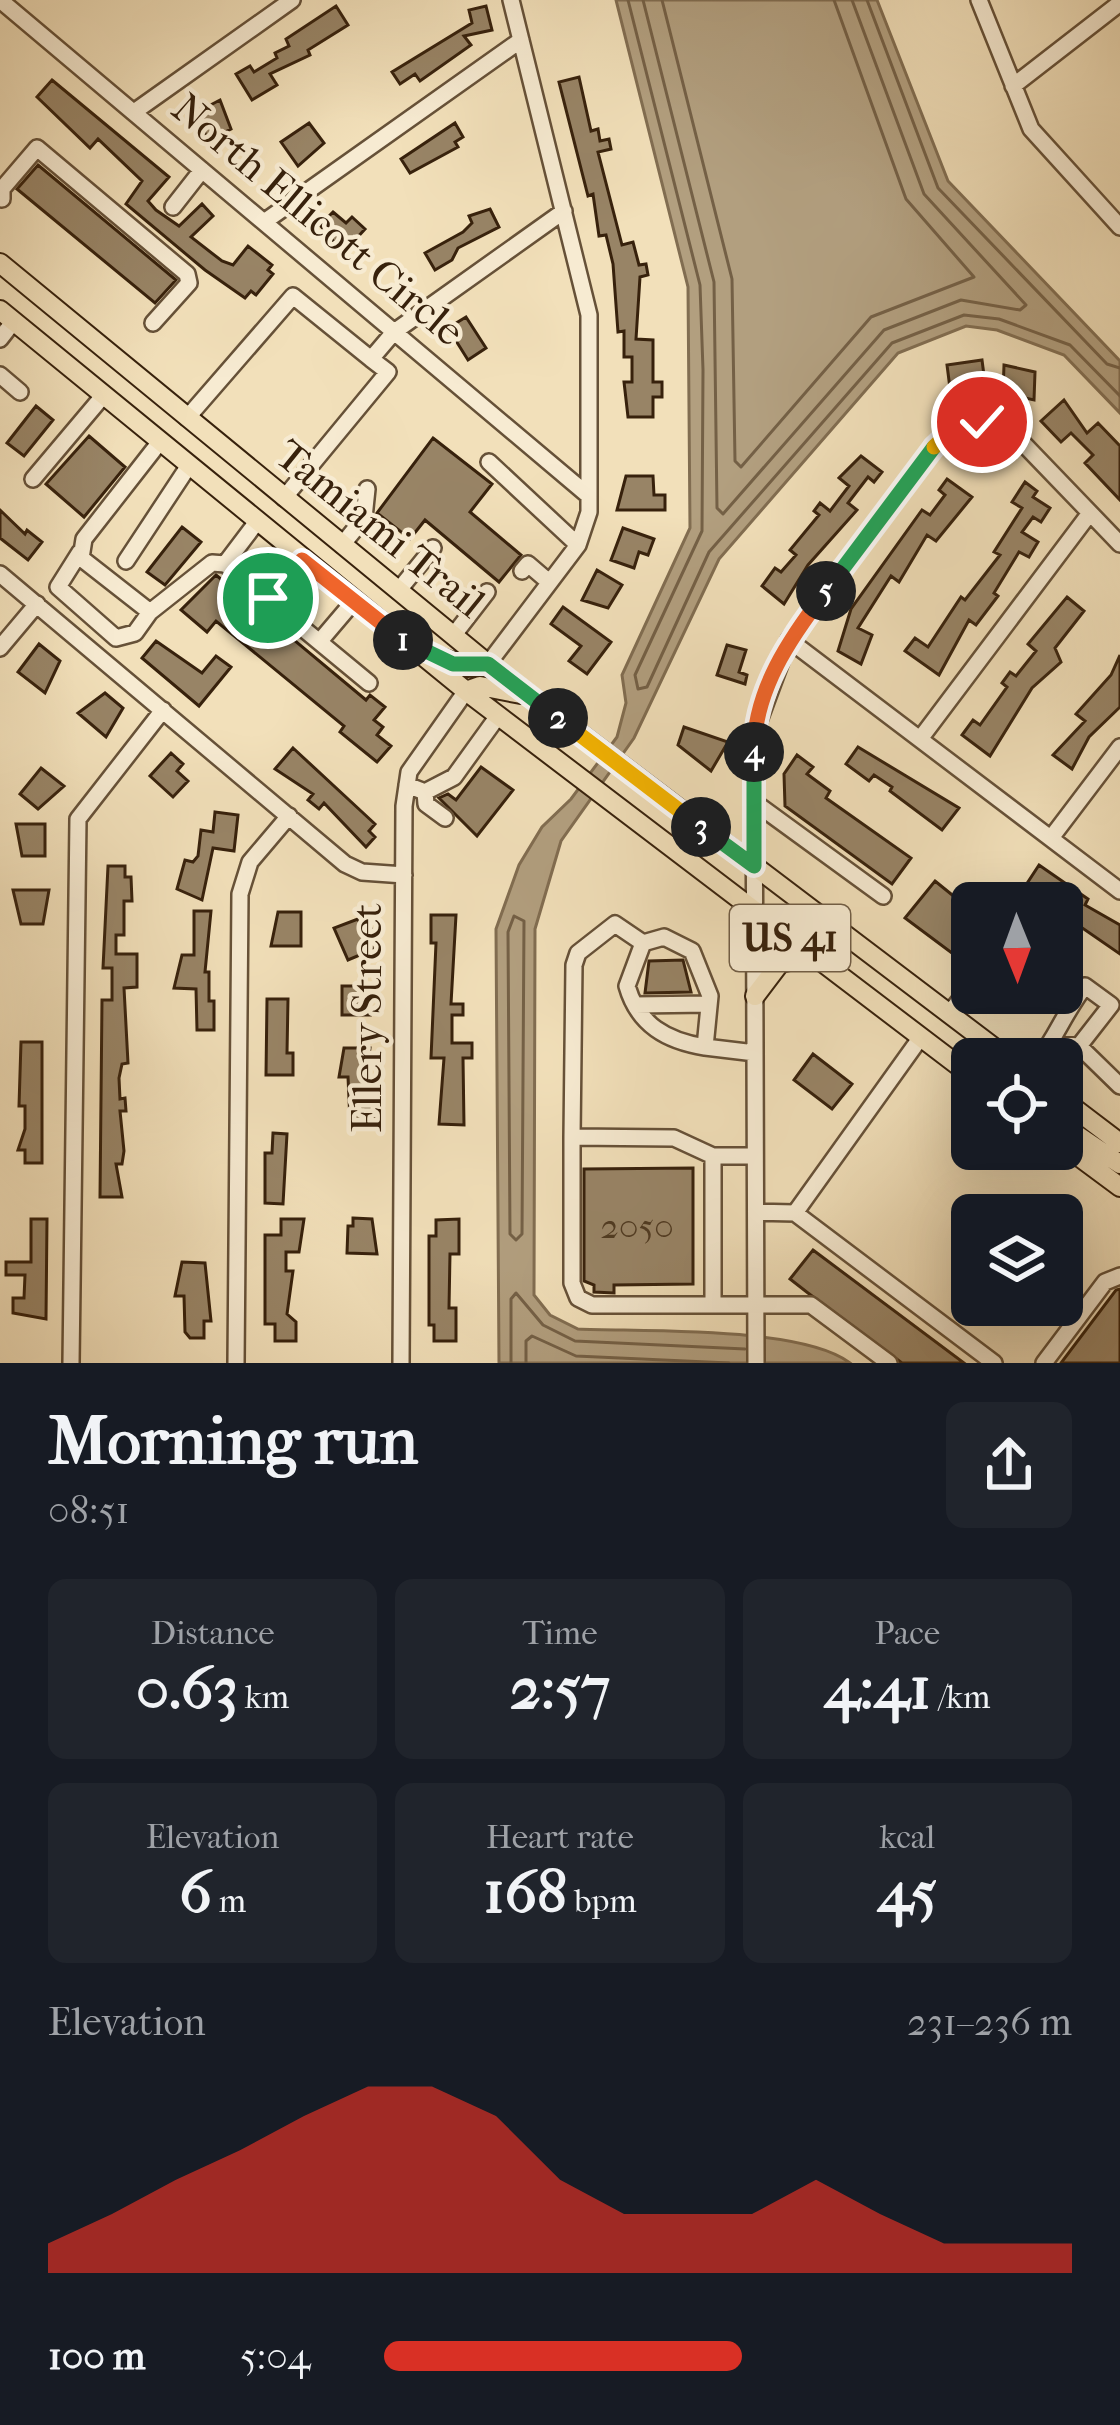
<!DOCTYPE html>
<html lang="en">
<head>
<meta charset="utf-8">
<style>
	:root { --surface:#171b24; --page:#20242c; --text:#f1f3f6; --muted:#9ea1a6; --accent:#d93025 }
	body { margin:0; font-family:"IM FELL French Canon",serif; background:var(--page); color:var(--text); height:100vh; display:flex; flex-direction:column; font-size:45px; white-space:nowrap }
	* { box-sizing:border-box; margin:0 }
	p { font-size:39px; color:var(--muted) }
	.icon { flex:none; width:66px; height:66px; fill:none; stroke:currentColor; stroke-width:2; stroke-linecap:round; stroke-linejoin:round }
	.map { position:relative; height:1363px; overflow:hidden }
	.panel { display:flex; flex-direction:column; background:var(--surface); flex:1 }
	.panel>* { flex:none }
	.needle { width:78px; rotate:179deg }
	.fabs { position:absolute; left:951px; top:882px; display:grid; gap:24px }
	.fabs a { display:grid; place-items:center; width:132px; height:132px; border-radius:18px; background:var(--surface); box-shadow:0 12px 48px #0002; font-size:60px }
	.pin { position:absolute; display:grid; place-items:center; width:102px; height:102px; color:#fff; margin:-51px; border:6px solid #fff; border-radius:50%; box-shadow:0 3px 12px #0007 }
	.km { position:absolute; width:60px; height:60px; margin:-30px; border-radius:50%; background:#222; color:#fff; font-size:33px; line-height:60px; text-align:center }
	.round { display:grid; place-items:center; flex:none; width:126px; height:126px; border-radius:18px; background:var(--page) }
	.head { display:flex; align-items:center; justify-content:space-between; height:204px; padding:0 48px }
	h1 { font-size:66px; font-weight:700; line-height:90px }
	.figures { display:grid; grid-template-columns:repeat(3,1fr); gap:18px; height:204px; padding:12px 48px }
	.figures div { display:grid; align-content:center; border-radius:18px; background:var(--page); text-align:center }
	.figures b { font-size:60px; font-weight:700 }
	.figures small { font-size:33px; font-weight:400 }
	.figures p { font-size:33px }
	.chart { height:336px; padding:24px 48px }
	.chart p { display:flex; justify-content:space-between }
	.chart svg { width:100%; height:216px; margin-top:12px; fill:var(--accent); opacity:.7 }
	ul { padding:0 48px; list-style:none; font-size:39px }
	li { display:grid; grid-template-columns:192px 144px 1fr; align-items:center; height:90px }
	li i { height:30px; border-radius:15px; background:var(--accent) }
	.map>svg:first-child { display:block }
	.water { fill:#b29f7f; stroke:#816d51; stroke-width:3 }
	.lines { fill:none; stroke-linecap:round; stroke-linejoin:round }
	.shore { stroke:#746046; stroke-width:3 }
	.building { fill:#988466; stroke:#37210c; stroke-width:3 }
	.minor-casing { stroke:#665138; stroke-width:20 }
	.major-casing { stroke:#37210c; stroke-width:22 }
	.minor { stroke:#f7ebd2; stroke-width:15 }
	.major { stroke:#f2e0ba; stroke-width:18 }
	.split-1-casing { stroke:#fff; stroke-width:24 }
	.split-2-casing { stroke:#fff; stroke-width:24 }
	.split-3-casing { stroke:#fff; stroke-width:24 }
	.split-4-casing { stroke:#fff; stroke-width:24 }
	.split-5-casing { stroke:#fff; stroke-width:24 }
	.split-6-casing { stroke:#fff; stroke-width:24 }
	.split-7-casing { stroke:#fff; stroke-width:24 }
	.split-1 { stroke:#f0652b; stroke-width:15 }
	.split-2 { stroke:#22a559; stroke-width:15 }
	.split-3 { stroke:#f5b400; stroke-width:15 }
	.split-4 { stroke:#22a559; stroke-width:15 }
	.split-5 { stroke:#f0652b; stroke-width:15 }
	.split-6 { stroke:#22a559; stroke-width:15 }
	.split-7 { stroke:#f5b400; stroke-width:15 }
	.labels { text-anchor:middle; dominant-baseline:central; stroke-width:9; stroke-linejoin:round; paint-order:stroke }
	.number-label { font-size:36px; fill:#4f3a22 }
	.shield { fill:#f7ebd2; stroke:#715e47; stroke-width:3 }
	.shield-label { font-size:39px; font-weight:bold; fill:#37210c }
	.street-label { font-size:42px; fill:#37210c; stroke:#f7ebd2 }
</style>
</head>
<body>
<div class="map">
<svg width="1120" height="1363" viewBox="0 0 1120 1363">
	<rect width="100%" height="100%" fill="#f2e0ba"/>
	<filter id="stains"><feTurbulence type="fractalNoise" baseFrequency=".00167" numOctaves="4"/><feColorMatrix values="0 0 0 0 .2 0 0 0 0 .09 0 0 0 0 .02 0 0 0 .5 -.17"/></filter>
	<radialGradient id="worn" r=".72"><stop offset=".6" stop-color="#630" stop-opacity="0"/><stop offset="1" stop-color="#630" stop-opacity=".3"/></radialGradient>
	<path class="water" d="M616,0H877L948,181L1120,361V413L1064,355L997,330L966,326L898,353L719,559L634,738L561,841L535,929L534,1295L550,1315L578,1329C643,1332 802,1326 850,1363H499L496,929L519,865L542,827L571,799L617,737L626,703L622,675L690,528L688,287Z"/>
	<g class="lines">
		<path class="shore" d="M628,0L700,285L703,370L702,531L635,675L638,689L647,687L709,552L892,343L964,315L999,319L1070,345L1120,396
			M643,0L714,282L717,508L723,514L884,330L961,300L1020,310L1026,305L924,194L852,0
			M662,0L732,279L735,461L741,467L871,317L974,277L906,199L834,0
			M867,0L938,188L1107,364L1120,368
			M514,916L524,921L522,1234L516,1240L510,1234L508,932Z
			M511,1363V1299L516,1293L543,1325L575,1341L745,1349
			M526,1363V1341L532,1336L576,1356L729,1363"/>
	</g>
	<path class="building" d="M336,6L348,25L308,50L310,55L270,74L277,85L252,100L236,74L250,66L254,72L277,58L275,53L289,46L286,39Z
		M486,6L492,30L464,36L471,45L420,81L415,74L400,84L392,72L472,23L469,10Z
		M579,77L591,131L598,129L600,141L609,139L611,149L598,152L622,245L633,242L639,265L646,264L648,275L640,277L636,339L653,340V382H662V397H653V417H628L624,382H632V357H624V331L618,332L613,264L606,235L599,236L593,194L588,196L559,82Z
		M52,80L169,177L148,201L156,210L179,226L202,204L213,216L191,237L222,261L233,265L248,246L272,265L268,270L273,274L256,295L251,291L245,298L205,270L126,204L142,181L98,139L90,148L37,97Z
		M220,100L231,129L207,141L199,111Z
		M309,123L324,143L298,166L281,142Z
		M455,123L463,137L455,142L458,147L410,173L401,159Z
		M38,165L176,280L155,303L17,189Z
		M490,209L499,227L458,248L452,260L435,270L425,253L463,232L472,223L469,216Z
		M333,212L346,223L352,217L365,229L343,253L320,225Z
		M466,317L486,348L468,360L448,328Z
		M982,360L986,391L951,396L947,365Z
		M1004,365L1035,372L1034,400L1003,393Z
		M1064,400L1087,433L1098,423L1120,446V500L1085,463L1093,455L1071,433L1061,442L1041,421Z
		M36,406L53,420L24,456L7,443Z
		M89,436L125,467L84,517L46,484Z
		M433,438L492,484L470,512L521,555L499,582L425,520L410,539L377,513Z
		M861,456L882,472L874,482L868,477L848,503L857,510L808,565L784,604L762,586L775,568L781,572L796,555L790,550L819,515L814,511L820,503L830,511L849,486L839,478Z
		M626,476H653L654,495H665V510H617Z
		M947,479L972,497L936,541L927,535L899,582L891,576L858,628L872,635L861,664L838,651L851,609L922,510L930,515L945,495L939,490Z
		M1025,482L1037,491L1033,497L1050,508L1041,522L1033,517L1022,532L1038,542L1029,557L1019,552L994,593L998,596L976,625L969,620L939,675L905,651L915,638L928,647L961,597L965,600L1000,555L994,552L1022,508L1012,502Z
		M0,510L25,534L27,530L42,542L28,560L0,538Z
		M182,527L201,542L165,585L147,572Z
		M623,528L654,539L648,555L639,552L634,568L611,560Z
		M597,570L622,585L608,608L582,600Z
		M216,575L366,700L370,695L385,707L374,720L383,727L377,735L391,746L377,762L340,732L344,726L216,621L207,632L181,610Z
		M1067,597L1084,611L1055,648L1061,662L1032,688L990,756L962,735L973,720L980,725L1007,687L1002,683L1010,672L1016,676L1036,651L1028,644Z
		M563,607L611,642L587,674L569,661L581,646L551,624Z
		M156,641L202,673L216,656L231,667L199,706L142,658Z
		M39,644L60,661L45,693L18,672Z
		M727,645L746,650L739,672L747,675L745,684L717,675Z
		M1120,655V707L1089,737L1072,769L1053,755L1085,721L1076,714L1111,675Z
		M105,693L123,708L106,737L78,713Z
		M684,727L728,742L711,771L678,745Z
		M858,747L959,808L942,830L890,791L892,787L874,775L869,781L846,764Z
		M293,748L375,824L369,831L375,837L366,847L324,803L319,809L308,800L313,794L275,769Z
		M171,753L183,764L177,771L188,781L173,797L150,776Z
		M797,755L813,767L807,774L830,791L826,798L911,858L892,884L785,806L784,774Z
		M481,767L513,790L477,836L439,798L448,794L456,800Z
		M41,768L64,786L38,809L20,794Z
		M215,812L238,815L234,851L213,848L202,900L177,889L185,860L193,862L198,856L201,830L213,832Z
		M16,824H45V856H22Z
		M1039,865L1088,899L1085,905L1120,925V954L1062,914V903L1026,885Z
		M108,866H125V877H131L132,901H124V935H116V954H137V987L124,988L128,1063L122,1064L119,1078L120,1099L125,1098L126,1111H120L124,1151L122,1164H116L122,1197H100L102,1000H112V968H103Z
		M935,881L972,911V968L905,918Z
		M13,890H49L43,924H21Z
		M194,911H211L205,972H209V1001H214V1030H197L196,989L174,988L182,955H194Z
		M278,912H301V946H271Z
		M431,915H456L451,1004H463V1015H452V1043H472V1058H463L464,1125L439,1124L444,1058H431L436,943H431Z
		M358,919L363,931L371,928L379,947L348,960L334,928Z
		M683,960L691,992L645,993L649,961Z
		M342,986H364L370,1015H342Z
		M267,999H288L287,1053H293V1075H266Z
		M21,1042H42V1163H25V1150H18L25,1129V1106H19Z
		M344,1048H370L365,1092H373L374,1120L350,1121L348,1077H339Z
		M813,1054L852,1084L832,1109L794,1080Z
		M273,1133L287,1134L283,1204L265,1203V1153H272Z
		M693,1168V1284L614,1285V1293L594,1292V1285L584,1281V1169Z
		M353,1218L372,1219L377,1254L347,1253L348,1226H353Z
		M31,1219H47L46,1319L13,1313V1298H24L25,1275H6V1262H31Z
		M281,1219H304L299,1252H286V1271H293L287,1314L296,1322V1341H275V1324H265V1235H281Z
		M459,1219V1254H450L449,1308H456V1341H434V1325H429V1236H436V1220Z
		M813,1250L964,1363H902L808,1293L790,1279Z
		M182,1262L205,1263L211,1321H204V1338H190L185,1332L184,1296H175Z
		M1120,1289V1363H1061L1116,1290Z"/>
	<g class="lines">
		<g class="minor-casing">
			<path id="minor" d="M0,0L589,496
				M979,0L1031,129L1120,227
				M1013,86L1120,3
				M134,112L292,0
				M2,199V189L37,148L187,274L189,283L153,323
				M173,207L202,170
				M264,222L521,40
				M0,339L14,321
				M0,375L20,392
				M187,418L293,296L371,359
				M159,443L84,539L81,558L150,612L212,563L225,564
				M489,462L578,545
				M33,479L103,396
				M284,498L388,372L371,359L394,332L564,211
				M256,523L225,564L369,683
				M342,545L364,518L367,489
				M80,552L58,587L116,638L135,633L150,612
				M126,561L188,467
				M522,571L528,564L549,582
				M0,574L345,864L362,872L404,875
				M398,591L433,548
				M268,598L302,560
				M453,636L487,592
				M789,640L1120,891
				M320,641L354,601
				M0,648L37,604
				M488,664L578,545L589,512V315L511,0
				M920,739L1090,513
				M407,785L425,792L454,777L498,716
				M425,792L426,804L445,818
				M754,802L883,896
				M1051,838L1120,747
				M643,943L627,986C638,1025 667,1041 705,1047
				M635,1005L709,1004
				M949,1014L972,984
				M1079,1046L1120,1086
				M1039,1059C1056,1037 1066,1010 1085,986L1111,1005L1079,1046L1051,1044
				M572,1137L574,965L578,953L615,924L643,943L664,937L692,951L710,996L705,1047L755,1053
				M755,1156H713L674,1138L572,1137V1283L578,1298L592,1305H811L889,1363
				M756,1212L795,1213L921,1037
				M795,1213L994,1363
				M713,1305V1156
				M71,1363L78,819L163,710
				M236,1363L240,894L250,862L289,816
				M401,1363L404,806L409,772L466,691
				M756,1363L754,734L789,640L936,444C961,419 988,418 1017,437L1120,544
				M1044,1363L1105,1282L1120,1276"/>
		</g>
		<g class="major-casing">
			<path id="major" d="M0,263L488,664L1009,1059
				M0,310L466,691L972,1076
				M430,654L467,667L488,664
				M466,691L480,686L521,694
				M755,996L780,963L814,956
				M1062,1099L1120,1143
				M1062,1125L1120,1164
				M1062,1144L1120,1187"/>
		</g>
		<use href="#minor" class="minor"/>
		<use href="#major" class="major"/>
	</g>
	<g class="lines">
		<g class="split-1-casing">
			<path id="split-1" d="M268,598L302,560L403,640"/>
		</g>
		<g class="split-2-casing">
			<path id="split-2" d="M403,640L453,664H488L558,718"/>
		</g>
		<g class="split-3-casing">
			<path id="split-3" d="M558,718L701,827"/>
		</g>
		<g class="split-4-casing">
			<path id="split-4" d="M701,827L754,866V752"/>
		</g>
		<g class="split-5-casing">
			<path id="split-5" d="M754,752C754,690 790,638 826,591"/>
		</g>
		<g class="split-6-casing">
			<path id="split-6" d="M826,591L934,447"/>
		</g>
		<g class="split-7-casing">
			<path id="split-7" d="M934,447L947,434L982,422"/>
		</g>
		<use href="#split-1" class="split-1"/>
		<use href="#split-2" class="split-2"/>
		<use href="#split-3" class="split-3"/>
		<use href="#split-4" class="split-4"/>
		<use href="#split-5" class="split-5"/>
		<use href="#split-6" class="split-6"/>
		<use href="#split-7" class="split-7"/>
	</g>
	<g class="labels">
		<g class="number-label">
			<text x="637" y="1226">2050</text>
		</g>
		<rect class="shield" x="730" y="905" width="120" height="66" rx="9"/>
		<g class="shield-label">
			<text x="790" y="938">US 41</text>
		</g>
		<g class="street-label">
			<text transform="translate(318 220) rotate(40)">North Ellicott Circle</text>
			<text transform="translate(380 529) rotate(39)">Tamiami Trail</text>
			<text transform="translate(367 1018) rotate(-90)">Ellery Street</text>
		</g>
	</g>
	<rect width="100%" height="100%" filter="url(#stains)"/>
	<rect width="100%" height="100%" fill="url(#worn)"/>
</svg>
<div class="fabs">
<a><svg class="needle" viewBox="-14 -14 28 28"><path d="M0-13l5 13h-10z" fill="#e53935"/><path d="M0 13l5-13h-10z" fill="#9ea1a6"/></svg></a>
<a><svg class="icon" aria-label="locate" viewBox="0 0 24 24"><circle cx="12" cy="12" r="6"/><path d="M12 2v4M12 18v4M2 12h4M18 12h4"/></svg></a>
<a><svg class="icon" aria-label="layers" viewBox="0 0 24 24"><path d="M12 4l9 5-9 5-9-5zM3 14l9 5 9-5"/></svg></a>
</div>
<div class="pin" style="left:268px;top:598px;background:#1e9e55"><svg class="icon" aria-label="arrive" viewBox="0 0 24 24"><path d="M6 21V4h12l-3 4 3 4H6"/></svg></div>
<div class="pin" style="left:982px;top:422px;background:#d93025"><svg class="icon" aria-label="check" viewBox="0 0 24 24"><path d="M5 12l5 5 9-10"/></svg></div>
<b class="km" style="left:403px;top:640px">1</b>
<b class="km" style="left:558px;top:718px">2</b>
<b class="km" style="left:701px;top:827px">3</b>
<b class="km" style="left:754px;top:752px">4</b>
<b class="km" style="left:826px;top:591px">5</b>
</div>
<section class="panel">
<div class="head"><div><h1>Morning run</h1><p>08:51</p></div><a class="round"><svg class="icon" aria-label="share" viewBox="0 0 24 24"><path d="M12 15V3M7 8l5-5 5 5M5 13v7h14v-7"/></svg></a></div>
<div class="figures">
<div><p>Distance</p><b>0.63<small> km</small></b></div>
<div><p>Time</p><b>2:57</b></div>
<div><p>Pace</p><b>4:41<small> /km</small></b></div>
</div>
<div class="figures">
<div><p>Elevation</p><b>6<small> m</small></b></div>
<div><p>Heart rate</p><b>168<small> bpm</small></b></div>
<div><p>kcal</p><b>45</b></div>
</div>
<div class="chart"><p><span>Elevation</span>231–236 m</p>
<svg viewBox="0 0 160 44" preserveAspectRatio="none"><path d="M0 44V38L10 32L20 25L30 19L40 12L50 6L60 6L70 12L80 25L90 32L100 32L110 32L120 25L130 32L140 38L150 38L160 38V44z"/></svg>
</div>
<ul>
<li><b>100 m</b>5:04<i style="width:52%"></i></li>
</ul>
</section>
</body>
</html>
